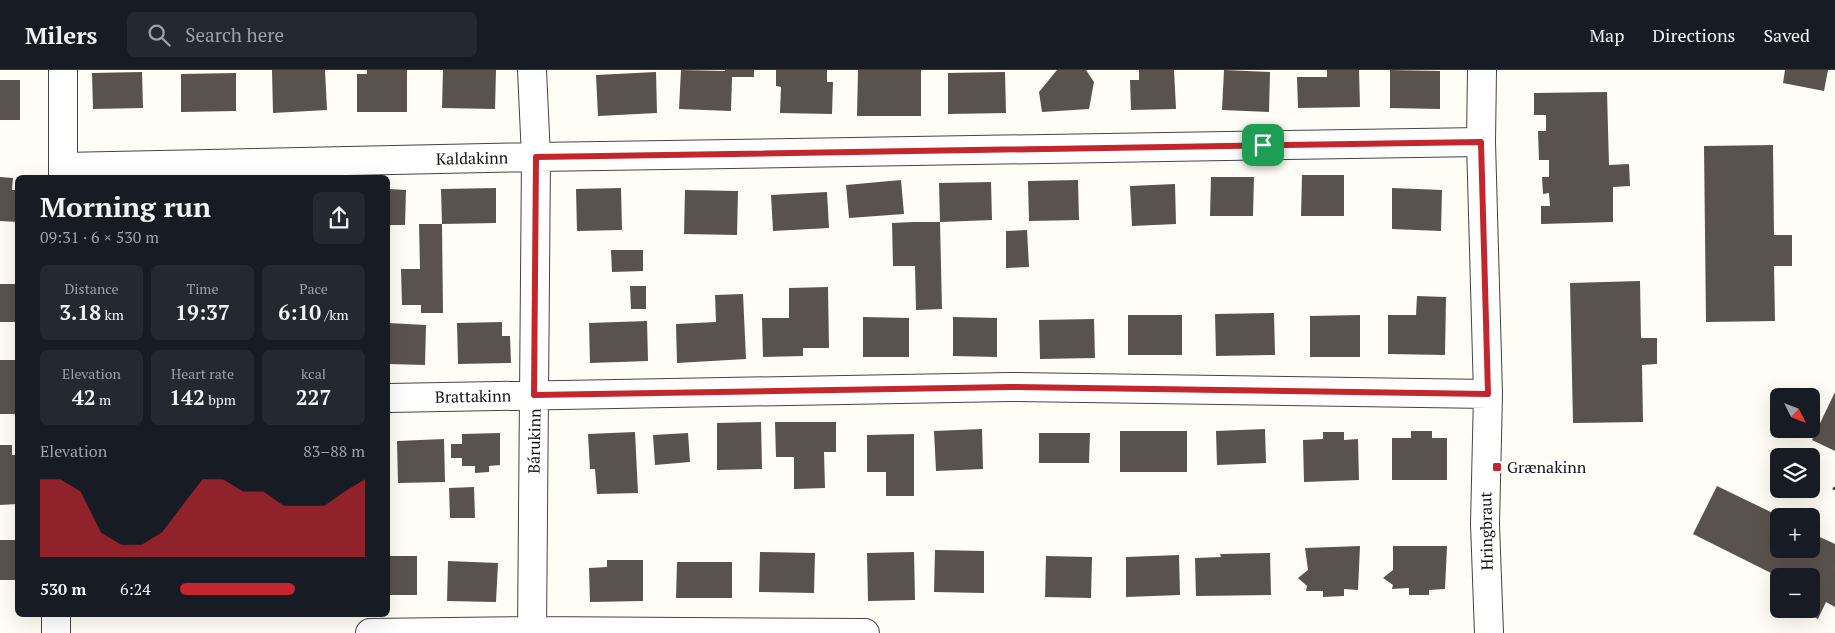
<!DOCTYPE html>
<html lang="en">
<head>
<meta charset="utf-8">
<style>
	:root { --surface:#171b24; --page:#242831; --text:#f1f3f6; --muted:#9ea1a6; --line:#363941; --accent:#c4262e }
	body { margin:0; font-family:"PT Serif",serif; background:var(--page); color:var(--text); height:100vh; display:flex; flex-direction:column; font-size:19px; white-space:nowrap }
	* { box-sizing:border-box; margin:0 }
	p { font-size:16px; color:var(--muted) }
	.icon { flex:none; width:28px; height:28px; fill:none; stroke:currentColor; stroke-width:2; stroke-linecap:round; stroke-linejoin:round }
	.map { position:relative; flex:1; overflow:hidden }
	.side { position:absolute; left:15px; top:105px; width:375px; height:442px; display:flex; flex-direction:column; background:var(--surface); border-radius:8px; box-shadow:0 5px 20px #0002 }
	.side>* { flex:none }
	.needle { width:32px; rotate:132deg }
	.buttons { position:absolute; left:1770px; top:318px; display:grid; gap:10px }
	.buttons a { display:grid; place-items:center; width:50px; height:50px; border-radius:8px; background:var(--surface); box-shadow:0 5px 20px #0002; font-size:25px }
	.pin { position:absolute; display:grid; place-items:center; width:42px; height:42px; color:#fff; margin:-21px; border-radius:10px; box-shadow:0 2px 8px #0006 }
	.round { display:grid; place-items:center; flex:none; width:52px; height:52px; border-radius:8px; background:var(--page) }
	.head { display:flex; align-items:center; justify-content:space-between; height:85px; padding:0 25px }
	h1 { font-size:28px; font-weight:600; line-height:38px }
	.figures { display:grid; grid-template-columns:repeat(3,1fr); gap:8px; height:85px; padding:5px 25px }
	.figures div { display:grid; align-content:center; border-radius:8px; background:var(--page); text-align:center }
	.figures b { font-size:21px; font-weight:600 }
	.figures small { font-size:14px; font-weight:400 }
	.figures p { font-size:14px }
	.chart { height:140px; padding:10px 25px }
	.chart p { display:flex; justify-content:space-between }
	.chart svg { width:100%; height:90px; margin-top:5px; fill:var(--accent); opacity:.7 }
	ul { padding:0 25px; list-style:none; font-size:16px }
	li { display:grid; grid-template-columns:80px 60px 1fr; align-items:center; height:38px }
	li i { height:12px; border-radius:6px; background:var(--accent) }
	header { display:flex; align-items:center; gap:30px; box-sizing:border-box; height:70px; padding:0 25px; background:var(--surface); border-bottom:1px solid var(--line) }
	header strong { font-size:24px }
	nav { display:flex; gap:28px; margin-inline-start:auto; font-size:18px }
	.search { width:350px; height:45px; background:var(--page); display:flex; align-items:center; gap:12px; box-sizing:border-box; padding:0 18px; border-radius:8px; color:var(--muted); font-size:19px }
	.map>svg:first-child { display:block }
	.building { fill:#5a524d }
	.lines { fill:none; stroke-linecap:round; stroke-linejoin:round }
	.minor-casing { stroke:#444; stroke-width:30 }
	.path { stroke:#333; stroke-width:3; stroke-dasharray:5 2.5; stroke-linecap:butt }
	.minor { stroke:#fff; stroke-width:28 }
	.route-casing { stroke:#fff; stroke-width:10 }
	.route { stroke:#c4262e; stroke-width:6 }
	.poi-dot { fill:#c4262e; stroke:#fff; stroke-width:2 }
	.labels { text-anchor:middle; dominant-baseline:central; stroke-width:5; stroke-linejoin:round; paint-order:stroke }
	.street-label { font-size:16px; fill:#111; stroke:#fff }
	.poi-label { font-size:16px; fill:#111; stroke:#fff; text-anchor:start }
</style>
</head>
<body>
<header>
<strong>Milers</strong>
<div class="search"><svg class="icon" aria-label="search" viewBox="0 0 24 24"><circle cx="10" cy="10" r="6"/><path d="M15 15l6 6"/></svg>Search here</div>
<nav><a>Map</a><a>Directions</a><a>Saved</a></nav>
</header>
<div class="map">
<svg width="1835" height="563" viewBox="0 0 1835 563">
	<rect width="100%" height="100%" fill="#fffdf5"/>
	<path class="building" d="M272,0H325L327,40L273,43Z
		M367,0H407V42H357V4H367Z
		M443,0H496L495,39L442,38Z
		M681,0L725,1V0H754V7H732L731,41L679,39Z
		M776,0H827V12H833L832,44L780,43L781,17L776,16Z
		M858,0H921V46H857Z
		M1057,0H1086L1094,12L1089,39L1042,42L1039,22Z
		M1139,0H1174L1176,39L1131,40L1130,10H1139Z
		M1224,0L1270,2L1269,42L1222,40Z
		M1327,0H1359L1360,37L1298,38L1297,7H1327Z
		M1390,0L1440,1V39L1390,38Z
		M1785,0H1828L1824,21L1783,13Z
		M142,2L143,38L93,39L92,3Z
		M656,2L657,43L598,46L596,5Z
		M1005,2L1006,43L948,44V3Z
		M236,3V41L181,42V4Z
		M0,10H20V50H0Z
		M1607,22L1609,95L1629,94L1630,116L1613,117V152L1541,154V136H1550L1549,123L1543,124L1542,107H1549V90H1539L1538,61H1546V45H1534V23Z
		M1773,75L1774,165H1792V196H1774L1775,251L1706,252L1704,76Z
		M1302,105H1344V146H1301Z
		M0,107L13,108L12,120H18V152L0,151Z
		M1211,107H1254L1253,146H1210Z
		M901,110L904,144L849,148L846,115Z
		M1078,110L1079,150L1029,151L1028,111Z
		M991,112L992,150L940,152L939,113Z
		M1175,114L1176,154L1132,156L1130,116Z
		M496,118V153L442,154L441,119Z
		M621,118L622,160L577,161L576,119Z
		M1392,118L1442,120L1441,161L1392,159Z
		M388,119L406,120L405,155H388Z
		M685,120L738,121L737,165L684,164Z
		M827,122L829,158L773,161L771,125Z
		M914,152H940L942,239L916,240L915,196H893L892,153Z
		M419,154H442L443,243H421V235H402L401,199H420Z
		M1027,160L1029,197L1006,198V161Z
		M611,180H643V201L612,202Z
		M1640,211L1641,268H1657V294L1642,295L1643,352L1573,353L1570,213Z
		M0,214H18V252H0Z
		M630,216H646V239H631Z
		M828,217L829,278H803V286L763,287L762,248H789V218Z
		M743,224L746,289L677,293L676,254L716,252L715,225Z
		M1417,226L1446,227L1445,285L1388,284V245H1416Z
		M1274,243L1275,285L1216,286L1215,244Z
		M1128,245H1182V285H1128Z
		M1360,245V287H1310V246Z
		M863,247L909,248V287H863Z
		M953,247L997,248V287L953,286Z
		M1094,249L1095,288L1040,289L1039,250Z
		M647,251L648,291L590,293L589,253Z
		M502,252V266H510L511,293L458,294L457,253Z
		M388,253L426,255L425,295L388,294Z
		M0,290H18V344H0Z
		M1835,322V381L1812,370Z
		M761,352L762,399L717,400V353Z
		M775,352H836V382H824L825,418L794,419V387H776Z
		M982,359L983,399L936,401L934,361Z
		M1265,359L1266,393L1217,395L1216,361Z
		M1120,361H1187V402H1120Z
		M1411,361H1432V368H1447V410H1392V368H1411Z
		M635,362L638,423L597,424L595,399H590L588,364Z
		M1323,362H1344V370L1358,369L1359,410L1304,412L1303,370L1323,369Z
		M500,363V395L489,396V402L475,403V396H462V388H451V374H462V364Z
		M688,363L690,392L655,395L653,365Z
		M1039,363H1090L1089,393H1039Z
		M914,364V426H886V402H867V365Z
		M444,369L445,412L398,413L397,371Z
		M0,375H12V385H18V434L0,435Z
		M1717,416L1779,446V479H1811V463L1835,474V537L1826,532L1818,549L1798,539H1811V506L1779,507L1693,464Z
		M474,417L475,448H450L449,418Z
		M0,470H16V510H0Z
		M1360,476L1358,520L1344,519V526L1323,527V521H1306L1307,516L1298,508L1308,500L1305,478Z
		M1393,476H1447L1445,519L1429,520V525H1409V518L1392,519L1393,515L1383,508L1393,500Z
		M935,480L984,481V523L934,522Z
		M760,482L815,483L814,523L759,522Z
		M914,482L915,530L868,531L867,483Z
		M1270,483L1271,525L1196,526L1195,488L1221,487L1220,484Z
		M1179,485L1180,525L1126,527V487Z
		M388,486H417V525H388Z
		M1046,486L1092,487L1091,528L1045,527Z
		M607,490H643V531L590,532L589,498L607,497Z
		M448,491L498,493L496,532L447,531Z
		M677,492H732V528H676Z"/>
	<g class="lines">
		<g class="minor-casing">
			<path id="minor" d="M63,0V108
				M1482,0L1481,72L1488,324L1485,454L1489,563
				M63,97L536,87L1481,72
				M388,328L1010,317L1488,324
				M56,545V563
				M370,563L532,561L865,563
				M532,563L536,87L532,0"/>
		</g>
		<path class="path" d="M1833,418L1835,419"/>
		<use href="#minor" class="minor"/>
	</g>
	<g class="lines">
		<g class="route-casing">
			<path id="route" d="M1481,72L1488,324L1010,317L534,325L536,87Z"/>
		</g>
		<use href="#route" class="route"/>
	</g>
	<rect class="poi-dot" x="1492" y="392" width="10" height="10" rx="2.5"/>
	<g class="labels">
		<g class="street-label">
			<text transform="translate(472 88) rotate(-1)">Kaldakinn</text>
			<text transform="translate(473 326) rotate(-1)">Brattakinn</text>
			<text transform="translate(534 371) rotate(-89)">Bárukinn</text>
			<text transform="translate(1486 461) rotate(-91)">Hringbraut</text>
		</g>
		<g class="poi-label">
			<text x="1507" y="397">Grænakinn</text>
		</g>
	</g>
</svg>
<div class="buttons">
<a><svg class="needle" viewBox="-14 -14 28 28"><path d="M0-13l5 13h-10z" fill="#e53935"/><path d="M0 13l5-13h-10z" fill="#9ea1a6"/></svg></a>
<a><svg class="icon" aria-label="layers" viewBox="0 0 24 24"><path d="M12 4l9 5-9 5-9-5zM3 14l9 5 9-5"/></svg></a>
<a>+</a>
<a>−</a>
</div>
<div class="pin" style="left:1263px;top:75px;background:#1e9e55"><svg class="icon" aria-label="arrive" viewBox="0 0 24 24"><path d="M6 21V4h12l-3 4 3 4H6"/></svg></div>
<section class="side">
<div class="head"><div><h1>Morning run</h1><p>09:31 · 6 × 530 m</p></div><a class="round"><svg class="icon" aria-label="share" viewBox="0 0 24 24"><path d="M12 15V3M7 8l5-5 5 5M5 13v7h14v-7"/></svg></a></div>
<div class="figures">
<div><p>Distance</p><b>3.18<small> km</small></b></div>
<div><p>Time</p><b>19:37</b></div>
<div><p>Pace</p><b>6:10<small> /km</small></b></div>
</div>
<div class="figures">
<div><p>Elevation</p><b>42<small> m</small></b></div>
<div><p>Heart rate</p><b>142<small> bpm</small></b></div>
<div><p>kcal</p><b>227</b></div>
</div>
<div class="chart"><p><span>Elevation</span>83–88 m</p>
<svg viewBox="0 0 160 44" preserveAspectRatio="none"><path d="M0 44V6L10 6L20 12L30 32L40 38L50 38L60 32L70 19L80 6L90 6L100 12L110 12L120 19L130 19L140 19L150 12L160 6V44z"/></svg>
</div>
<ul>
<li><b>530 m</b>6:24<i style="width:62%"></i></li>
</ul>
</section>
</div>
</body>
</html>
